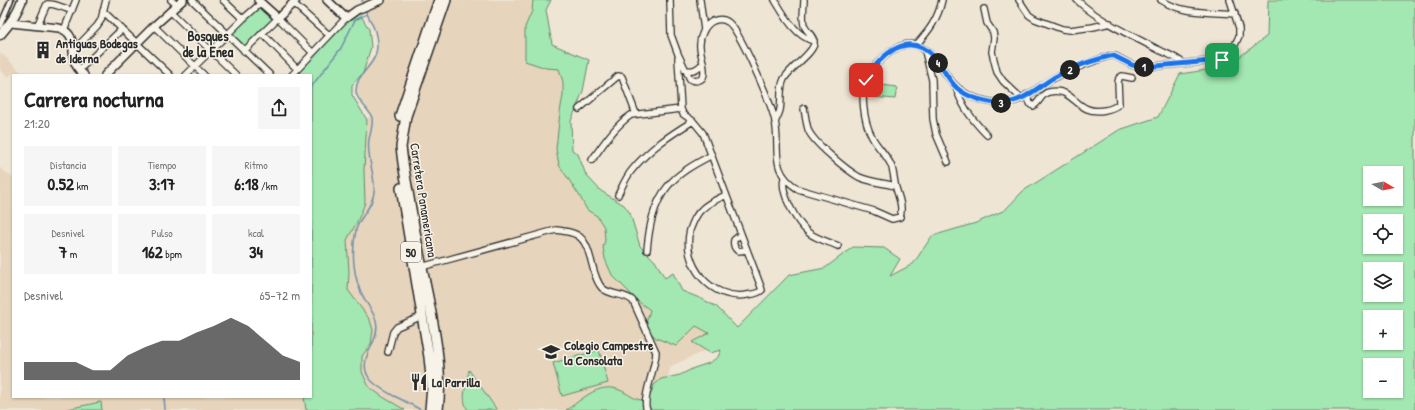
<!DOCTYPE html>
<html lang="es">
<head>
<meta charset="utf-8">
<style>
	:root { --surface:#fff; --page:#f6f6f6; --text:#222; --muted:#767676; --accent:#2b2b2b }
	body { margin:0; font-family:"Patrick Hand",sans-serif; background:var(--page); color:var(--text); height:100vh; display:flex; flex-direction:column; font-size:15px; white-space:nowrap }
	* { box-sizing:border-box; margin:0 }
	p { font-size:13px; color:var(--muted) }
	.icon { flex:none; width:22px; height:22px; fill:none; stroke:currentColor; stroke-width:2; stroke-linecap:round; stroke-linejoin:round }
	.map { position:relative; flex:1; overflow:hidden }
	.sheet { position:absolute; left:12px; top:74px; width:300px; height:324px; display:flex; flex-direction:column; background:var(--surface); border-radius:0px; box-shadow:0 1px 3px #0004 }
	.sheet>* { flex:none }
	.needle { width:26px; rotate:99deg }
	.tools { position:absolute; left:1363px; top:166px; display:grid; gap:8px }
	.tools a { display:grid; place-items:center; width:40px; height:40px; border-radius:0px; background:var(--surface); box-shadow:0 1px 3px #0004; font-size:20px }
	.pin { position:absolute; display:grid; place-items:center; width:34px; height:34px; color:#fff; margin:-17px; border-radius:8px; box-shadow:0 2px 6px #0006 }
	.km { position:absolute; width:20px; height:20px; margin:-10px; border-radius:50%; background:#222; color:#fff; font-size:11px; line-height:20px; text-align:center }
	.round { display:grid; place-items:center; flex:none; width:42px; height:42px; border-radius:0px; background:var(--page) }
	.summary { display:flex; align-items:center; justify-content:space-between; height:68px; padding:0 12px }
	h1 { font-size:22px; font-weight:700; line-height:30px }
	.stats { display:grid; grid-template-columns:repeat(3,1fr); gap:6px; height:68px; padding:4px 12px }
	.stats div { display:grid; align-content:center; border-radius:0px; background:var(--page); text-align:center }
	.stats b { font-size:17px; font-weight:700 }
	.stats small { font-size:11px; font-weight:400 }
	.stats p { font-size:11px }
	.chart { height:112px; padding:8px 12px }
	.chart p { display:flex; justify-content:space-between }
	.chart svg { width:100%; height:72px; margin-top:4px; fill:var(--accent); opacity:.7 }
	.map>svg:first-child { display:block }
	.built { fill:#e6d4bc }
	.green { fill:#a3e7b2; stroke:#67896e; fill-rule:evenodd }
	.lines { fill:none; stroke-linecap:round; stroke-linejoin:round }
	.stream { stroke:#6e8fa7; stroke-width:1.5 }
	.pedestrian-casing { stroke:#2b2b2b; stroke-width:7 }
	.minor-casing { stroke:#2b2b2b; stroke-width:8 }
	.tertiary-casing { stroke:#2b2b2b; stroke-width:10 }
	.secondary-casing { stroke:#2b2b2b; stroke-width:11 }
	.trunk-casing { stroke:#2b2b2b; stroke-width:12 }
	.pedestrian { stroke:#f7f3e8; stroke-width:4 }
	.minor { stroke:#f7f3e8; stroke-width:5.5 }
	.tertiary { stroke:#f7f3e8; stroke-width:7 }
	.secondary { stroke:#f7f3e8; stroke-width:8 }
	.trunk { stroke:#f7f3e8; stroke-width:9 }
	.route-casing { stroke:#fff; stroke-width:8 }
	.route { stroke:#1a73e8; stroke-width:5 }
	.labels { text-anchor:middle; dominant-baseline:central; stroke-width:3; stroke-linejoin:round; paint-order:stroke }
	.shield { fill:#f7f3e8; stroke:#686764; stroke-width:1 }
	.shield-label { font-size:12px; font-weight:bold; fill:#2b2b2b }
	.poi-label { font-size:13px; font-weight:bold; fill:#2b2b2b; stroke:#f7f3e8; text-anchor:start }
	.street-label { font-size:13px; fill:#2b2b2b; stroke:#f7f3e8 }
	.neighbourhood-label { font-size:14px; font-weight:bold; fill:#2b2b2b; stroke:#f7f3e8 }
</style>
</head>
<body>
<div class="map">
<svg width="1415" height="410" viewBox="0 0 1415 410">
	<rect width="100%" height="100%" fill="#efe5d4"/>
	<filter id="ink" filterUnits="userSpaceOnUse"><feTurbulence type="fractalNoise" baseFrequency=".025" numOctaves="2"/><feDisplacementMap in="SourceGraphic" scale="8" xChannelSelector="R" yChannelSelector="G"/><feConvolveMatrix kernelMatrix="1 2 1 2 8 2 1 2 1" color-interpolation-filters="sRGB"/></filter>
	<g filter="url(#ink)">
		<path class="built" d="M362,0H551L546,10L552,44L589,60L571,121L572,150L578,154L586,175L601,191L624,205L630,213L640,246L655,261L670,285L702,299L717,307L737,328L702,352L671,366L658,410H0V168L13,178V397H311V144L371,116L356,93L357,86L361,74L376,53V40L375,30Z
			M1,53L21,72V75H14L12,73L8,77L0,70V54Z"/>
		<path class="green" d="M533,0H551L546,10L552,44L589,60L583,91L571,121L572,150L578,154L586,175L601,191L624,205L630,213L640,246L655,261L665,278L673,273L682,291L702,299L717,307L737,328L789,275L825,268L853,247L884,248L900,259L890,276L913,264L932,236L976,223L1005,210L1023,191L1119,130L1158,117L1180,74L1226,67L1267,36L1268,0H1415V410H566C581,401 596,383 617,389C625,391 631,398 640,400L650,396L654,385L661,379L680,375L694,368L709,363L718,357L721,350L710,353L692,342L709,333L696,326L676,346L656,338L645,327L650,310L639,302L612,275L605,259L603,247L605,240L604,227L597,216L587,210L579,195L559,165L556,149L560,112L563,95V82L559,69L546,68L525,61V27L532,11ZM1370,173H1396V199H1370ZM1370,221H1396V247H1370ZM1370,269H1396V295H1370ZM1370,317H1396V343H1370ZM1370,365H1396V391H1370Z
			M261,3L278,18L244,51L228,34Z
			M358,11L369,29L371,47L363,73L352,85V95L367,120L364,170L365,203L358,220L347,240L349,272L348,290L370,320L373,330L371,344L362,356V372L369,387L383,397L405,410H306L304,397H311V75H295L346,22Z
			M874,84L897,87L895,99L873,97Z
			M599,350L608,383L562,396L553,363Z
			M469,370L497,410H468C460,399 467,382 469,370Z
			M101,402L102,410H63L100,402Z"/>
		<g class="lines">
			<path class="stream" d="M362,0L363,4
				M365,10C372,23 380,37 376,53C373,67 355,75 356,92C357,102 370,109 372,118C373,125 371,131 369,139C366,158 376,176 374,192C373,207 359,217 356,230C351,253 353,280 365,300C369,307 374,313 376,321C379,332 373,343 368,353C358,377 376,386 394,396C403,400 412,405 421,410
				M311,87L341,48L355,20L367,14
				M164,397L165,410"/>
			<g class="pedestrian-casing">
				<path id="pedestrian" d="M0,26L11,0"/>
			</g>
			<g class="minor-casing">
				<path id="minor" d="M171,0L177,5
					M192,0L270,75
					M223,0L243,19
					M670,0L671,35L678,54L690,79C695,82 703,81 704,74C705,58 695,48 703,32C705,27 709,23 713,21C718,19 724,19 728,22C739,29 772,105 775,121C781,149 768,170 798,189L874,211L892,219L900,217C903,207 899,198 896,188C894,181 894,172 891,165C886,154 877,147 872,137C864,122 859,92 868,76C876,62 898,40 916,45C922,47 930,53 933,57C942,66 948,80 958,88C969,98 988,103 1003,103C1024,103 1038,86 1056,77C1073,68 1091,62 1109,56H1115L1132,65L1145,67L1222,60L1227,56L1235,45L1239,36V28L1230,0
					M700,0L704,30
					M775,0C784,15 796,37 814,41
					M1019,0L1029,15L1035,19L1062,29L1070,30L1093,27L1110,23
					M1077,0C1096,19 1132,36 1157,49C1167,54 1175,56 1184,64
					M1161,0C1182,14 1210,12 1235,14
					M293,3L329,35
					M984,9L987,23L993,32L994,38L992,52L997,72L1003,81L1022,99
					M103,11L170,75
					M170,11L236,75
					M37,26L47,4C55,3 64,8 72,11
					M154,26L204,75
					M64,30L76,0
					M262,33L297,69
					M916,45C929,31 938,19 942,0
					M74,50L97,26L101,20L106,0
					M244,51L278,18L313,53
					M925,51L932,80L933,119L936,134L948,162
					M678,58L681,109L683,114L693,121L703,133L761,287L762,290C758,294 753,294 747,295C711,301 681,264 690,230C693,222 696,214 702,209C709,202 718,199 726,195
					M79,70L122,29
					M685,70C693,71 697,70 703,63
					M186,75L243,19L261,3
					M292,75L346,18
					M956,87C961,105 974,122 987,135
					M1026,95L1031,105L1033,106C1040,103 1041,93 1049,92C1075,86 1075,116 1105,110C1111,109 1114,108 1119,104L1118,82L1119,78L1122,76L1132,78
					M804,108C805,114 806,122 808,129C811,141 848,171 859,177C870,182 884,183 895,186
					M579,109L618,76L622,77L636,114
					M775,122C777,118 779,114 780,110C782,100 779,89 784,79C790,68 812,54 814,44C815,36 806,32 804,25C802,18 804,7 804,0
					M592,160C603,144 615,126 631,115L681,109
					M784,178C780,194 797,223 809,233C817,239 829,242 838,246
					M618,195C622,187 626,177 632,170C649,149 670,135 693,121
					M741,234L734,240C733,245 734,248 738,251L747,250
					M647,250C649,228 653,204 668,186C679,172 697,163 712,155
					M421,267L556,230C563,231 572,232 577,235C593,244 590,275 602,288C611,296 625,293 633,301L656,352C656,367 641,400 647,410
					M388,352L393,332L397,327L422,316"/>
			</g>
			<g class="tertiary-casing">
				<path id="tertiary" d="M258,0L278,18L296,0
					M327,0L346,18L357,10L381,0
					M11,23L59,28C78,34 70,49 75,63C76,67 81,72 84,75
					M105,75L154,26L183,0"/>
			</g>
			<g class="secondary-casing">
				<path id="secondary" d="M0,35C10,24 17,14 22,0"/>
			</g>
			<g class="trunk-casing">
				<path id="trunk" d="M400,116L439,0
					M401,188L429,357L432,387L430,410
					M438,410C444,365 431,313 422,268C415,234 409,198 403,163L401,147L406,116L446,0"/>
			</g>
			<use href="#pedestrian" class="pedestrian"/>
			<use href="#minor" class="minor"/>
			<use href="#tertiary" class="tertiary"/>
			<use href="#secondary" class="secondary"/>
			<use href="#trunk" class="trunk"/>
		</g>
	</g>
	<g class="lines" filter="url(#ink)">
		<g class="route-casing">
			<path id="route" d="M866,80C880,55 907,30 933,56C942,65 947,79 957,88C968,98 988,103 1002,103C1022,103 1037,88 1053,78C1061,74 1069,69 1078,66C1088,62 1099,59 1110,56H1114L1132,65L1145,67L1222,60"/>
		</g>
		<use href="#route" class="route"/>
	</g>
	<defs>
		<g id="building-bare" transform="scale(1.38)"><path d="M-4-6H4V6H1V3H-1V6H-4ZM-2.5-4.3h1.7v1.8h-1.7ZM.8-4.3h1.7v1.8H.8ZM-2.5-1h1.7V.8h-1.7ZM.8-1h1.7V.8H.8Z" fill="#2b2b2b" stroke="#f7f3e8" stroke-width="2.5" paint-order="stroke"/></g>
		<g id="school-bare" transform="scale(1.38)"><path d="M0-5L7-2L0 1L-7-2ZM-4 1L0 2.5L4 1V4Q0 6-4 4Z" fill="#2b2b2b" stroke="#f7f3e8" stroke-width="2.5" paint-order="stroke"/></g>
		<g id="restaurant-bare" transform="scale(1.38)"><path d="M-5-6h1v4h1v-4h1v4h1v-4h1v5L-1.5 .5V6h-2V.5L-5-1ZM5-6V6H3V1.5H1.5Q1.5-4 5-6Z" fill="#2b2b2b" stroke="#f7f3e8" stroke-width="2.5" paint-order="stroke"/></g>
	</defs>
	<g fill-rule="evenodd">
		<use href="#building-bare" x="43" y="50"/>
		<use href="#school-bare" x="551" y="352"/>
		<use href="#restaurant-bare" x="419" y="382"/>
	</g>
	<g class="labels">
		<rect class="shield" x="401" y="242" width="20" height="20" rx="3"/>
		<g class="shield-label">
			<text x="411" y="252">50</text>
		</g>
		<g class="poi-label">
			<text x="56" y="43">Antiguas Bodegas<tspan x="56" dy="15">de Iderna</tspan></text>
			<text x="564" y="345">Colegio Campestre<tspan x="564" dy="15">la Consolata</tspan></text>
			<text x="432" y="382">La Parrilla</text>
		</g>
		<g class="street-label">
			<text transform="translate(424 200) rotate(81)">Carretera Panamericana</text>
		</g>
		<g class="neighbourhood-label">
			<text x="208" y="35">Bosques<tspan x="208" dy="16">de la Enea</tspan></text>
		</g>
	</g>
</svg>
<div class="tools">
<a><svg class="needle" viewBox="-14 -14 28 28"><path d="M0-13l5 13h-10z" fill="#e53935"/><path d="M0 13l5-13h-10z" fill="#767676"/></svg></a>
<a><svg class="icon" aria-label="locate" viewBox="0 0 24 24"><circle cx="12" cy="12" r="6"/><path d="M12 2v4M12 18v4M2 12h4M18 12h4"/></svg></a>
<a><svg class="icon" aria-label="layers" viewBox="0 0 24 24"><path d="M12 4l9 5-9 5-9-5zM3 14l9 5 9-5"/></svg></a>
<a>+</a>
<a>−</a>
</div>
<div class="pin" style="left:1222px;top:60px;background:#1e9e55"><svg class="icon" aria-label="arrive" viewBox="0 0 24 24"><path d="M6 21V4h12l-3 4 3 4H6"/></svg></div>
<div class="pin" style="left:866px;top:80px;background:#d93025"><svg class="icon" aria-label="check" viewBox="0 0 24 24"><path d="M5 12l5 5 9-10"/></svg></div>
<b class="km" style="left:1144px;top:67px">1</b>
<b class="km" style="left:1070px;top:70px">2</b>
<b class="km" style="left:1001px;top:103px">3</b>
<b class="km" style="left:938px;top:63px">4</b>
<section class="sheet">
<div class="summary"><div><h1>Carrera nocturna</h1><p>21:20</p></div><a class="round"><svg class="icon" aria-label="share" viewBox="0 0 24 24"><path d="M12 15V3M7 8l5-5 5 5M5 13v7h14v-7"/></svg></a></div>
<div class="stats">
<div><p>Distancia</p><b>0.52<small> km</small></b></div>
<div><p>Tiempo</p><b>3:17</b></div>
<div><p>Ritmo</p><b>6:18<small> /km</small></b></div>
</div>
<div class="stats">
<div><p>Desnivel</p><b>7<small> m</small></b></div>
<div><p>Pulso</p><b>162<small> bpm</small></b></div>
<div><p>kcal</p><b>34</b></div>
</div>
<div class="chart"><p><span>Desnivel</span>65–72 m</p>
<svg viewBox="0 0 160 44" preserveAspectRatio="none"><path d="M0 44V33L10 33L20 33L30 33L40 38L50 38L60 29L70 24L80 20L90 20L100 15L110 11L120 6L130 11L140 20L150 29L160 33V44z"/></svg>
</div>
</section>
</div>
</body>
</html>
